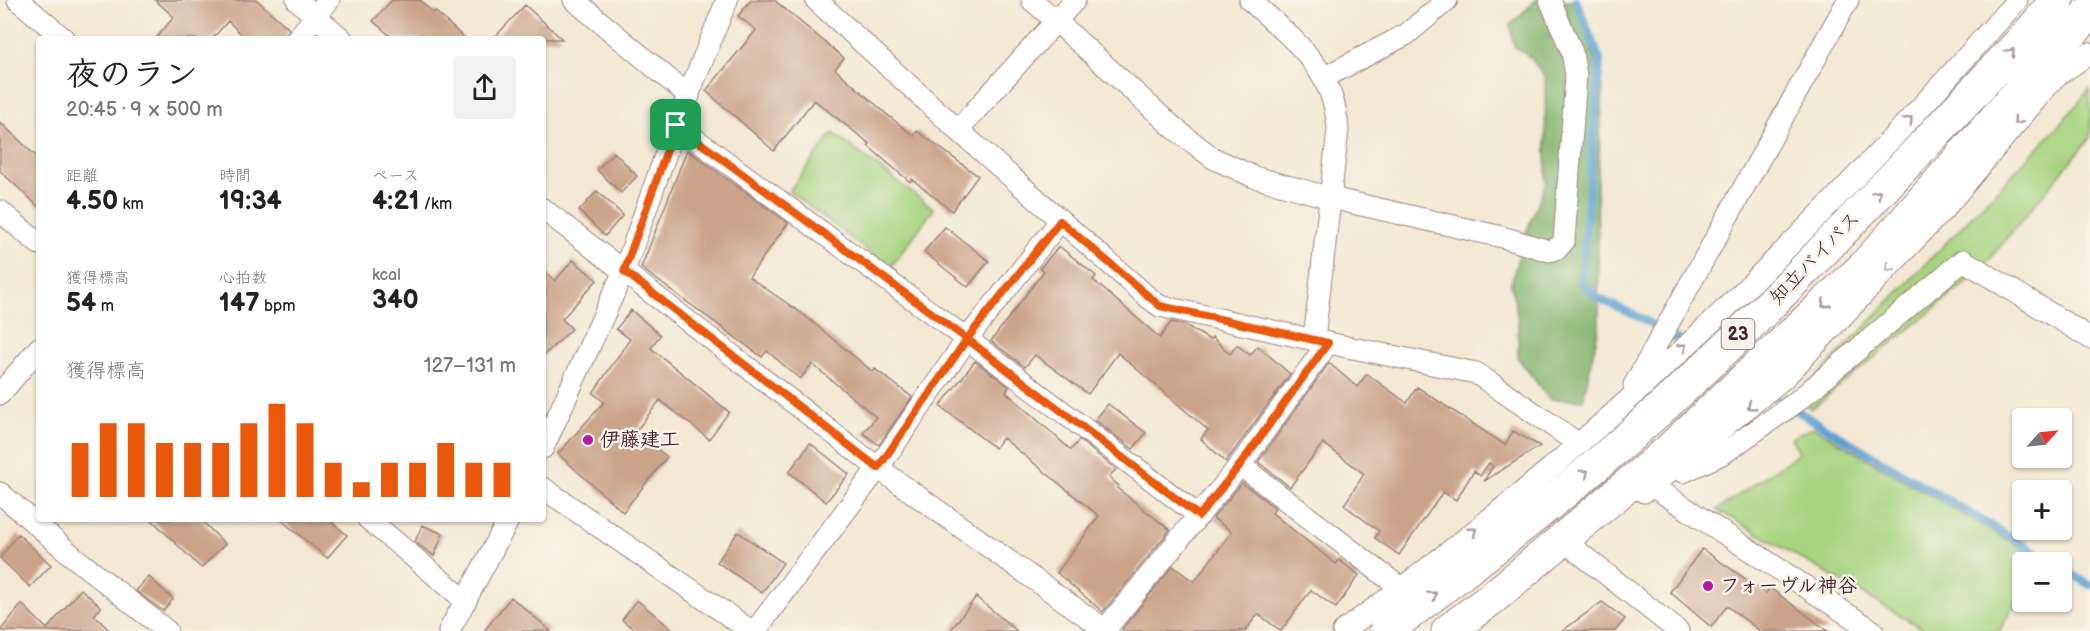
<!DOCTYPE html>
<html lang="ja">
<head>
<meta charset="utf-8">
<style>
	:root { --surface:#fff; --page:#f2f2f2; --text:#222; --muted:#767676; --accent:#ea580c }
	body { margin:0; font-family:"Balsamiq Sans","Klee One",sans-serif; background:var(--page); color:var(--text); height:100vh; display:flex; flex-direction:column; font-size:22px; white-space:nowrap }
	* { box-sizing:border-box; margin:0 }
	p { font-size:20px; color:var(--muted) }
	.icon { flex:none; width:33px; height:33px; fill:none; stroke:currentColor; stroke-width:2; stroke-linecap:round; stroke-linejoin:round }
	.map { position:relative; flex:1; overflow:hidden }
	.panel { position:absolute; left:36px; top:36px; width:510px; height:486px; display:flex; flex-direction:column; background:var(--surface); border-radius:6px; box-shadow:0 2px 4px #0004 }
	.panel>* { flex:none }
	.needle { width:39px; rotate:63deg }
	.tools { position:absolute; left:2012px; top:408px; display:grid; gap:12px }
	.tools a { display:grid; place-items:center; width:60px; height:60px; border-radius:6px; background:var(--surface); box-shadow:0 2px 4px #0004; font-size:30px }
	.pin { position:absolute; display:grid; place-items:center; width:51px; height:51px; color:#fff; margin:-26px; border-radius:12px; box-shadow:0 3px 9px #0006 }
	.round { display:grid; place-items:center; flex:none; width:63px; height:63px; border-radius:6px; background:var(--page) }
	.headline { display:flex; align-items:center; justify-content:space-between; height:102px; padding:0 30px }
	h1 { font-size:33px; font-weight:700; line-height:45px }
	.stats { display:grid; grid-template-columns:repeat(3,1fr); gap:9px; height:102px; padding:6px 30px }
	.stats div { display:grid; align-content:center }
	.stats b { font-size:26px; font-weight:700 }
	.stats small { font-size:16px; font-weight:400 }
	.stats p { font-size:16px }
	.chart { height:168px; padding:12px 30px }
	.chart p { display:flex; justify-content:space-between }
	.chart svg { width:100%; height:108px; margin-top:6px; stroke:var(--accent); stroke-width:6 }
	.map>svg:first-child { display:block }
	.green { fill:#a7d481; stroke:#787a56; stroke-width:1.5 }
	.forest { fill:#85b66f; stroke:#686a4d; stroke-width:1.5 }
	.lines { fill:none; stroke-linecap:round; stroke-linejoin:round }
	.stream { stroke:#5da1d2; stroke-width:8 }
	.building { fill:#caa388 }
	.minor-casing { stroke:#9e847e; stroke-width:23 }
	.trunk-casing { stroke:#9e847e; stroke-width:35 }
	.minor { stroke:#fff; stroke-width:21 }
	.trunk { stroke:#fff; stroke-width:33 }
	.oneway { stroke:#ae9aa0 }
	.route-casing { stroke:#fff; stroke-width:12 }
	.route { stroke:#ea580c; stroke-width:8 }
	.poi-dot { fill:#b5179e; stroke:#f7f3e8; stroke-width:2 }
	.labels { text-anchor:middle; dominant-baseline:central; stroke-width:5; stroke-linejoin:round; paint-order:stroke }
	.shield { fill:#f7f3e8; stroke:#7e5f64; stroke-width:1.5 }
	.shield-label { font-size:18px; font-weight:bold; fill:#4a1f2b }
	.street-label { font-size:20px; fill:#4a1f2b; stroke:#f7f3e8 }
	.poi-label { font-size:20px; font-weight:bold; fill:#4a1f2b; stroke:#f7f3e8; text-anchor:start }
</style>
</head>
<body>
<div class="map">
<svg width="2090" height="631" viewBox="0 0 2090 631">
	<rect width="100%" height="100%" fill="#f7f3e8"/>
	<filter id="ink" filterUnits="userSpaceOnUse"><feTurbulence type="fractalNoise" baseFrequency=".0167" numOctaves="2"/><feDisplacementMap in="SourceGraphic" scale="12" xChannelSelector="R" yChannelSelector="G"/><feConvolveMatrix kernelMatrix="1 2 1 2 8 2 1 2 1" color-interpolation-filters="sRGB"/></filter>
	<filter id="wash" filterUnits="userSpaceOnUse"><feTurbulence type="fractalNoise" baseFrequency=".008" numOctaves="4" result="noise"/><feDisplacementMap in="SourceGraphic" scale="24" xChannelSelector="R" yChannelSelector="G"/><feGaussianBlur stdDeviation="1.35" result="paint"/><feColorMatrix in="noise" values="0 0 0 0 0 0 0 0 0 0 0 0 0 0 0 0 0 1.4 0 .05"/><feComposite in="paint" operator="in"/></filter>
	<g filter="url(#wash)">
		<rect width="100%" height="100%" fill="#f3e8d2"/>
		<path class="green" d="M2090,89V138L1978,273L1811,409L1797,397L2056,129Z
			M833,133L934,209L890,268L789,191Z
			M1813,427L2043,561L2022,562V594L1999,631H1927L1717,510L1799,453L1791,438Z"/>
		<path class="forest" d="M1536,0H1577L1603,89L1597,186L1599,327L1583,400L1549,399L1518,358V320L1511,284L1522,242L1546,183L1545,77L1531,58L1514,46L1510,25Z"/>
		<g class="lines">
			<path class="stream" d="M1576,0L1600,60L1581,283L1598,298L1641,318L1685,344
				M1767,393L2052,562
				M2061,568L2090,585"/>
		</g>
		<g id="blocks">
			<path class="building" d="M155,0H257L289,29L285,39H246L228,21L212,39H155L174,17Z
				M392,0H420L433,13L435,11L465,39H394L373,21Z
				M751,0H774L844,58L835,69L890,117L914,136L917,131L978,176L952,211L912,179L910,182L868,146L870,144L814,100L774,151L706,91L756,30L738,16Z
				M525,5L562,39H493Z
				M0,122L39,159V207L0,171Z
				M687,150L788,223L749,277L804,315L873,372L875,369L912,397L879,445L863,433L876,417L812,364L800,379L767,351L762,357L641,268Z
				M614,152L637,176L621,193L597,170Z
				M597,191L623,215L605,236L579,211Z
				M945,227L989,261L968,287L924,252Z
				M1059,246L1096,276L1093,280L1160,338L1171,322L1185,325L1210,340L1212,337L1230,354L1237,345L1250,355L1258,346L1290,374L1226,462L1201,439L1208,430L1118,353L1088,394L1035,355L1025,367L991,341L1044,271L1040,268Z
				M573,260L597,280L562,319L572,329L543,356V269L555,281Z
				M631,310L660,335L651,348L729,412L709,439L660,400L636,431L667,457L623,512L558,454L604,402L593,393L630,339L616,329Z
				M975,361L1009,387L1006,392L1071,450L1079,440L1116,469L1109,477L1119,486L1117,488L1170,530L1103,612L1057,573L1099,516L1003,438L995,448L940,406Z
				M1329,363L1357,387L1367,374L1407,403L1417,387L1505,445L1513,431L1540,446L1484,481L1493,466L1489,463L1480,476L1474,471L1456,500L1443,492L1399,555L1375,538L1379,531L1344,505L1364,474L1323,443L1290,487L1258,462Z
				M1108,404L1146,433L1133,449L1095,420Z
				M810,443L849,474L826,502L789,472Z
				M1242,483L1275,508L1272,513L1336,564L1339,560L1359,575L1336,608L1311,590L1281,631L1258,614L1245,631H1125L1122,629L1173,566L1194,582L1232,532L1213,518Z
				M151,519H200L225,544L201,568Z
				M280,519H328L347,535L327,558Z
				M422,525L443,534L434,556L415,542Z
				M738,532L783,563L762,593L717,562Z
				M18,534L51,565L30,587L0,558Z
				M1702,549L1766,593L1770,588L1828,631H1760L1727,606L1711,627L1670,592Z
				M148,576L173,599L163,611L136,591Z
				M81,589L101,607L94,615L110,631H0L22,604L47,629Z
				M511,597L551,631H484Z
				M976,597L1017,631H950Z
				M637,600L674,631H637L622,620Z
				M1602,602L1625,619L1615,631H1562Z"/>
		</g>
	</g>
	<g filter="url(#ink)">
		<use href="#blocks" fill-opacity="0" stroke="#9e847e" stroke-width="1.5"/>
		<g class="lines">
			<g class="minor-casing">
				<path id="minor" d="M18,0L64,39
					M297,0L342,39
					M574,0L689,96
					M816,0L958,130L1150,299L1160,306L1328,343
					M1075,0L1056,21L1174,128L1213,158L1254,177L1331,198L1502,237L1549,251L1558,248L1564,241L1576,76L1572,52L1550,0
					M1250,0C1293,40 1334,67 1338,130L1314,339
					M297,39L329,0
					M1325,77L1407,34L1447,0
					M676,125L967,339L1199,516
					M958,130L1056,21L1032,0
					M543,209L878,468L1107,631
					M0,211L39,244
					M1634,385L1848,0
					M0,394L39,348
					M543,448L624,271L676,125L727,0
					M1240,465L1402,589
					M1683,472L1724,453L1795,403L1963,260L2090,338
					M1652,486L1873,631
					M543,488L751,631
					M1644,492L1785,377L1945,208L2055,77L2090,53
					M0,493L75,558L167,631
					M368,519L466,601
					M1572,547L1678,631
					M449,631L509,519
					M755,631L878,468L967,339L1060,221
					M1104,631L1240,465L1328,343L1476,373L1579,444
					M1343,631C1594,452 1814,231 2017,0"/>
			</g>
			<g class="trunk-casing">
				<path id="trunk" d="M1386,631C1472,565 1560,499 1641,426C1780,303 1905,164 2033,29L2057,0
					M1448,631L1491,599L1666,453L1864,267L2090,12"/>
			</g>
			<use href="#minor" class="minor"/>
			<use href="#trunk" class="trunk"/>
		</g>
		<defs><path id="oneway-chevron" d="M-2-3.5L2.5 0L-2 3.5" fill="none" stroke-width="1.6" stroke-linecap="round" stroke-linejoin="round" transform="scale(1.5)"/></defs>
		<g class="oneway">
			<use href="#oneway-chevron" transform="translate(2011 52) rotate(-47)"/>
			<use href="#oneway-chevron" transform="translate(1909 120) rotate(-48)"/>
			<use href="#oneway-chevron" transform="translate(2017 121) rotate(130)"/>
			<use href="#oneway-chevron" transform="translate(1877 194) rotate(-47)"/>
			<use href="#oneway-chevron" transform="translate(1889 268) rotate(133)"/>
			<use href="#oneway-chevron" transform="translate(1825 304) rotate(137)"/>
			<use href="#oneway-chevron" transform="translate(1683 347) rotate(-43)"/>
			<use href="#oneway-chevron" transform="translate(1751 406) rotate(141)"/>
			<use href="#oneway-chevron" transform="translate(1585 473) rotate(-40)"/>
			<use href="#oneway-chevron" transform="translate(1473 531) rotate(-39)"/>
			<use href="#oneway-chevron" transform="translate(1433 595) rotate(-38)"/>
		</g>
	</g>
	<g class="lines" filter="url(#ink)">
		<g class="route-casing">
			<path id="route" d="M676,125L624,271L878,468L967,339L1060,221L1160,306L1328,343L1240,465L1199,516L967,339L676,125"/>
		</g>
		<use href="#route" class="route"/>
	</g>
	<g class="poi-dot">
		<circle cx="588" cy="440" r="6"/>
		<circle cx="1708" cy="586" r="6"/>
	</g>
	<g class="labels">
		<rect class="shield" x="1721.5" y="319" width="33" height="30" rx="4.5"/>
		<g class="shield-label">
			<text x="1738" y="334">23</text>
		</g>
		<g class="street-label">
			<text transform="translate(1815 258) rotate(-46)">知立バイパス</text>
		</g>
		<g class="poi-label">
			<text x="600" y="440">伊藤建工</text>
			<text x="1720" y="586">フォーヴル神谷</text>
		</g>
	</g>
</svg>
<div class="tools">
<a><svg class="needle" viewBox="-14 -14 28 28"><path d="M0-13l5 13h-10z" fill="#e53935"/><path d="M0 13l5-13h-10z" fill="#767676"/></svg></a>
<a>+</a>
<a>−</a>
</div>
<div class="pin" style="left:676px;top:125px;background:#1e9e55"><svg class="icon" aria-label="arrive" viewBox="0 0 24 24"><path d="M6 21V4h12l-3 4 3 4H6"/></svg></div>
<section class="panel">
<div class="headline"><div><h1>夜のラン</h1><p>20:45 · 9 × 500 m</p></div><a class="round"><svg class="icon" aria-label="share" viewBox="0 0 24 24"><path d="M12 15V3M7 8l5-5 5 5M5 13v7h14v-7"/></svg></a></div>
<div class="stats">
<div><p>距離</p><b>4.50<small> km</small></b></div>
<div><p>時間</p><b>19:34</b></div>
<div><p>ペース</p><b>4:21<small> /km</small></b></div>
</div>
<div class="stats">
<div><p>獲得標高</p><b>54<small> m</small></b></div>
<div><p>心拍数</p><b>147<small> bpm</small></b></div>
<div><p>kcal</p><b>340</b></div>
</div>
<div class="chart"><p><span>獲得標高</span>127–131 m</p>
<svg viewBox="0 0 160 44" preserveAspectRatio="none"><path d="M5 44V22M15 44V14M25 44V14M35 44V22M45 44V22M55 44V22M65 44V14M75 44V6M85 44V14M95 44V30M105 44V38M115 44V30M125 44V30M135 44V22M145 44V30M155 44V30"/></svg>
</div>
</section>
</div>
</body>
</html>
